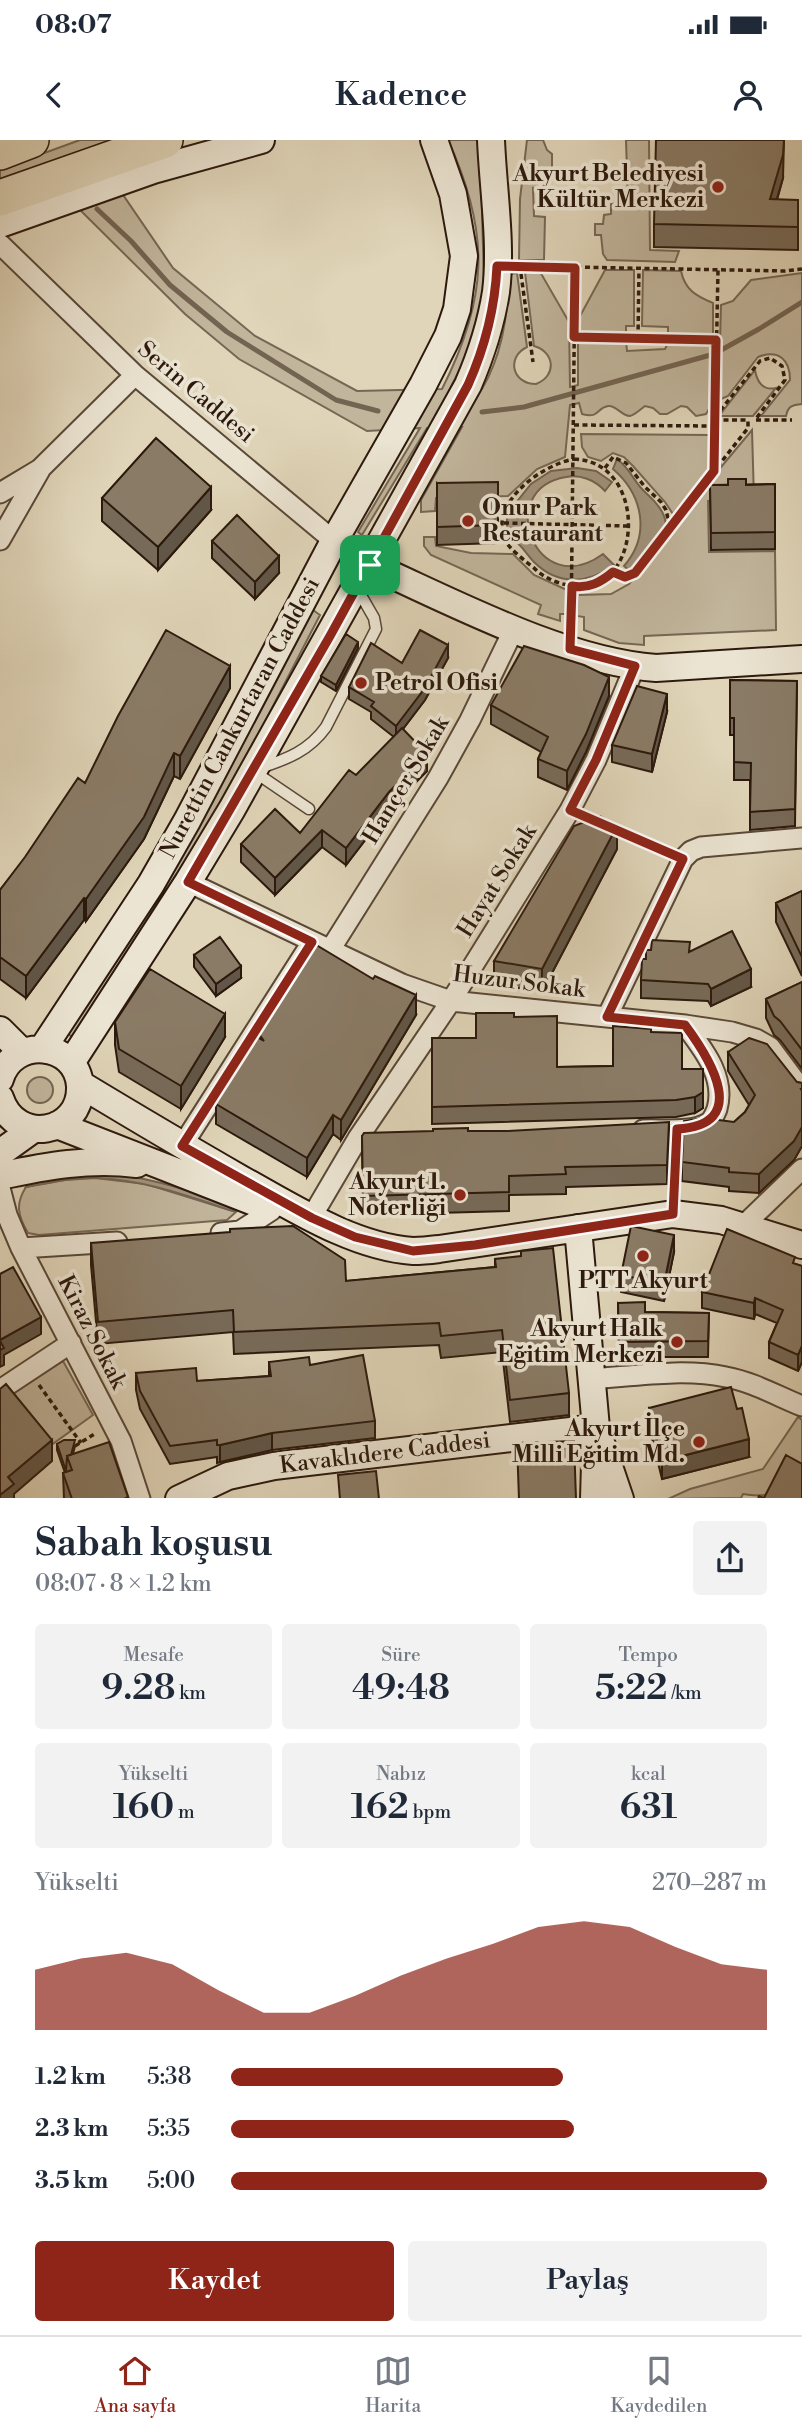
<!DOCTYPE html>
<html lang="tr">
<head>
<meta charset="utf-8">
<style>
	:root { --surface:#fff; --page:#f2f2f3; --text:#1f2937; --muted:#747a83; --line:#e0e1e3; --accent:#8f2418 }
	body { margin:0; font-family:"Libre Bodoni",serif; background:var(--page); color:var(--text); height:100vh; display:flex; flex-direction:column; font-size:26px; white-space:nowrap }
	* { box-sizing:border-box; margin:0 }
	p { font-size:23px; color:var(--muted) }
	.icon { flex:none; width:38px; height:38px; fill:none; stroke:currentColor; stroke-width:2; stroke-linecap:round; stroke-linejoin:round }
	.map { position:relative; height:1358px; overflow:hidden }
	.details { display:flex; flex-direction:column; background:var(--surface); flex:1 }
	.details>* { flex:none }
	.pin { position:absolute; display:grid; place-items:center; width:60px; height:60px; color:#fff; margin:-30px; border-radius:14px; box-shadow:0 4px 10px #0006 }
	.round { display:grid; place-items:center; flex:none; width:74px; height:74px; border-radius:7px; background:var(--page) }
	.headline { display:flex; align-items:center; justify-content:space-between; height:119px; padding:0 35px }
	h1 { font-size:38px; font-weight:600; line-height:52px }
	.figures { display:grid; grid-template-columns:repeat(3,1fr); gap:10px; height:119px; padding:7px 35px }
	.figures div { display:grid; align-content:center; border-radius:7px; background:var(--page); text-align:center }
	.figures b { font-size:35px; font-weight:600 }
	.figures small { font-size:19px; font-weight:400 }
	.figures p { font-size:19px }
	.chart { height:196px; padding:14px 35px }
	.chart p { display:flex; justify-content:space-between }
	.chart svg { width:100%; height:126px; margin-top:7px; fill:var(--accent); opacity:.7 }
	.primary-button { display:flex; gap:14px; margin-top:auto; padding:14px 35px }
	.primary-button a { flex:1; height:80px; border-radius:7px; background:var(--accent); color:#fff; font-size:28px; font-weight:600; line-height:80px; text-align:center }
	.primary-button a+a { background:var(--page); color:var(--text) }
	ul { padding:0 35px; list-style:none; font-size:23px }
	li { display:grid; grid-template-columns:112px 84px 1fr; align-items:center; height:52px }
	li i { height:18px; border-radius:9px; background:var(--accent) }
	.status { display:flex; justify-content:space-between; align-items:center; height:49px; padding:0 35px; background:var(--surface); direction:ltr }
	.status svg { height:19px; fill:currentColor }
	header { display:flex; justify-content:space-between; align-items:center; height:91px; padding:0 35px; background:var(--surface); font-size:32px; font-weight:600 }
	.tabs { display:flex; justify-content:space-around; align-items:center; height:98px; border-top:2px solid var(--line); background:var(--surface); font-size:19px; color:var(--muted) }
	.tabs a { display:grid; justify-items:center; gap:4px }
	.tabs .active { color:var(--accent) }
	.map>svg:first-child { display:block }
	.green { fill:#c1b59c; stroke:#766754; stroke-width:2 }
	.water { fill:#a3957f; stroke:#736351; stroke-width:2 }
	.lines { fill:none; stroke-linecap:round; stroke-linejoin:round }
	.stream { stroke:#736351; stroke-width:5 }
	.lane-casing { stroke:#594838; stroke-width:13 }
	.street-casing { stroke:#594838; stroke-width:23 }
	.secondary-casing { stroke:#2c190d; stroke-width:30 }
	.highway-casing { stroke:#2c190d; stroke-width:38 }
	.path { stroke:#2c190d; stroke-width:3.5; stroke-dasharray:5 3.5; stroke-linecap:butt }
	.lane { stroke:#ebe4d2; stroke-width:10 }
	.street { stroke:#ebe4d2; stroke-width:19 }
	.secondary { stroke:#ebe4d2; stroke-width:26 }
	.highway { stroke:#e0d5b9; stroke-width:35 }
	.wall { fill:#776a58; stroke:#2c190d; stroke-width:2 }
	.shaded-wall { fill:#615647; stroke:#2c190d; stroke-width:2 }
	.building { fill:#8a7b66; stroke:#2c190d; stroke-width:2 }
	.route-casing { stroke:#fff; stroke-width:14 }
	.route { stroke:#8f2418; stroke-width:9 }
	.poi-dot { fill:#8f2418; stroke:#ebe4d2; stroke-width:2.5 }
	.labels { text-anchor:middle; dominant-baseline:central; stroke-width:7; stroke-linejoin:round; paint-order:stroke }
	.poi-label { font-size:23px; font-weight:bold; fill:#2c190d; stroke:#ebe4d2; text-anchor:end }
	.street-label { font-size:23px; fill:#2c190d; stroke:#ebe4d2 }
</style>
</head>
<body>
<div class="status"><b>08:07</b><svg viewBox="0 0 49 12"><path d="M0 12V9h3v3zM5 12V6h3v6zM10 12V3h3v9zM15 12V0h3v12zM26 1h20v11H26zM47 4h2v5h-2z"/></svg></div>
<header><svg class="icon" aria-label="back" viewBox="0 0 24 24"><path d="M15 5l-7 7 7 7"/></svg>Kadence<svg class="icon" aria-label="person" viewBox="0 0 24 24"><circle cx="12" cy="8" r="4"/><path d="M4 21q1-7 8-7t8 7"/></svg></header>
<div class="map">
<svg width="802" height="1359" viewBox="0 0 802 1359">
	<rect width="100%" height="100%" fill="#e0d5b9"/>
	<filter id="stains"><feTurbulence type="fractalNoise" baseFrequency=".00286" numOctaves="4"/><feColorMatrix values="0 0 0 0 .2 0 0 0 0 .09 0 0 0 0 .02 0 0 0 .5 -.17"/></filter>
	<radialGradient id="worn" r=".72"><stop offset=".6" stop-color="#630" stop-opacity="0"/><stop offset="1" stop-color="#630" stop-opacity=".3"/></radialGradient>
	<path class="green" d="M80,0H111L0,39V29Z
		M448,0H480L484,143L481,167L466,217L450,249H482C504,211 506,176 511,134L517,133L527,207C506,217 512,244 536,244C557,236 555,212 534,206L525,132L539,130L569,182L570,247L578,245V200H626L627,211L665,209L669,201H710L711,208L720,202L721,165L733,161L751,140L802,133V264C792,265 788,266 786,276H761L790,240C790,220 779,209 758,217L728,256L719,260V222L713,224V262L706,274L696,276L687,267L681,266L667,274H660L653,268L645,266C641,269 635,275 630,276C621,276 617,265 608,266C596,268 600,279 582,274L579,263L570,265L565,317L537,329L508,356L436,358L435,371L421,372V360L462,287L427,288L362,395L358,392L420,288L367,291L239,219L185,174L74,64L119,49L173,128L255,196L357,251L442,249C488,158 491,94 448,0Z
		M527,0H543L547,10L552,14V28H541V47L533,48L534,76L545,77L544,120H519L520,59Z
		M626,0H649L650,110L679,111L675,122L607,120L603,114L601,95H595V84H603L604,75L611,74V64L628,63Z
		M605,130H634V186H626V195L579,194V178Z
		M643,130L681,131C685,150 696,156 713,163V198L668,196V187L642,186Z
		M755,230C757,242 763,251 776,248L753,276H719Z
		M752,290L754,359L708,361L709,412L775,411L776,490L644,496V505L619,503L584,490V477L577,476L578,455L611,454L629,444L673,390L686,369Z
		M581,294L710,295L711,328L673,374L665,362L633,326L624,317L613,313L601,321L588,317L582,307Z
		M424,397H435L436,406L471,413L513,414L534,435L569,451L570,474H560V481L538,474L541,465L431,415L424,406Z
		M313,470L320,475L242,626L193,712L73,898L64,890L214,658Z
		M27 950a13 13 0 1 1 26 0a13 13 0 1 1-26 0Z
		M95,1038L146,1044L236,1072L227,1080L39,1095L28,1093C18,1076 15,1064 26,1047L65,1040Z
		M63,1221L93,1275L47,1308L8,1257Z
		M798,1277L802,1280V1337C780,1351 770,1359 743,1354L741,1358L668,1359L690,1349L763,1329Z"/>
	<path class="water" d="M617,319C631,329 634,343 646,353C687,390 655,399 631,432L624,426C651,395 643,355 613,329Z
		M577,328L596,331L612,342L605,351C595,340 580,334 566,337C493,349 536,463 603,414L614,425C588,444 558,446 534,422C522,410 524,405 507,397V374L531,344L551,331Z
		M116,1034C145,1038 215,1054 236,1072C190,1057 146,1040 97,1038C73,1037 49,1043 26,1047C38,1031 96,1035 116,1034Z"/>
	<g class="lines">
		<path class="stream" d="M97,69L131,101L170,145L227,192L336,260L378,271
			M482,272L524,267L714,214L759,189L802,162"/>
		<g class="lane-casing">
			<path id="lane" d="M260,628C287,619 309,611 326,587L376,489L374,478L358,450
				M253,631L309,669
				M570,670L683,719
				M673,1072L677,989"/>
		</g>
		<g class="street-casing">
			<path id="street" d="M0,104L135,235L334,401L370,425
				M0,353L40,329L135,235
				M0,400L40,330
				M188,742L402,844L451,861L685,885L732,892L756,899L770,907L802,950
				M330,810L438,638L470,580L514,489
				M607,877L683,719L691,711L701,707L802,698
				M643,990C661,989 692,993 708,983C713,980 715,974 717,969C726,937 703,909 685,885
				M182,1006L312,802
				M0,1048L7,1075L21,1108L121,1301L140,1359
				M311,1078L358,998L451,861L570,670L596,620L635,526
				M743,1086L802,1029
				M221,1093L240,1091L272,1070
				M21,1108L117,1102
				M591,1239C635,1236 683,1228 726,1237C753,1242 777,1256 802,1266
				M0,1250L71,1203"/>
		</g>
		<g class="secondary-casing">
			<path id="secondary" d="M0,84L153,30L261,0
				M370,425C455,463 563,521 656,528L802,519
				M0,890L22,912
				M43,908L151,744L187,681L334,401L423,245L448,196L457,169L464,116L453,54L434,0
				M71,923L188,742L232,669L468,245C481,215 491,184 496,152C502,104 493,49 491,0
				M0,939C12,896 77,901 80,946C82,994 16,1007 0,958
				M80,944C133,976 187,1008 241,1039C292,1067 353,1107 413,1111C421,1111 431,1110 439,1109L673,1074L721,1080L802,1105
				M57,985L259,1064
				M0,1013L32,990
				M0,1036C46,1026 90,1018 137,1024
				M578,1088L596,1288L620,1359
				M179,1359L228,1336L274,1326L596,1288L594,1359"/>
		</g>
		<g class="highway-casing">
			<path id="highway" d="M0,12L31,0
				M0,58L165,0"/>
		</g>
		<path class="path" d="M517,126L785,131L802,129
			M521,134L533,222
			M575,197L716,200
			M638,198L639,128
			M715,277L760,221L770,218L782,226L785,240L755,280
			M715,280H748
			M756,280H792
			M574,285L715,286
			M574,319C653,322 642,464 567,445C554,442 543,437 534,428C526,422 506,406 504,398C491,361 542,325 574,319Z
			M605,328L613,317L626,323L645,347L661,362L666,370L669,383V388L662,400L635,433L625,437L613,432
			M714,331L718,130
			M504,383L628,386
			M670,387L748,288V280
			M571,489L575,128
			M39,1245L81,1303
			M75,1306L96,1293"/>
		<use href="#lane" class="lane"/>
		<use href="#street" class="street"/>
		<use href="#secondary" class="secondary"/>
		<use href="#highway" class="highway"/>
	</g>
	<path class="wall" d="M783,38L777,60H798V110L654,107V84Z
		M437,343L498,385V403L437,405Z
		M775,344V409L711,410L710,345Z
		M102,358L211,370L158,430L102,381Z
		M212,401L279,433L255,459L212,418Z
		M358,508L336,551L321,542V536Z
		M448,518L425,560L403,589L427,631L389,669L346,725L322,707L275,755L241,722V704L300,693L394,597L371,579V572L349,559V547L402,523Z
		M730,540L797,541L795,686L750,690V640H734V595H730Z
		M230,548L180,639L174,636L144,699L86,781L84,780L26,858L0,839V750L85,643Z
		M609,556L586,612L567,650L538,637V619L541,612L491,584V565Z
		M667,572L652,632L612,622V605Z
		M617,709L542,852L494,844V821Z
		M802,751V836L776,782V763Z
		M690,811L751,847L711,866L708,861L641,858V840L646,819Z
		M194,815L241,838L216,856L194,827Z
		M802,842V929L780,900L774,895L766,878V859Z
		M416,875L341,1000L333,994L307,1037L216,984V964L259,898V894Z
		M514,877L557,927L613,926L651,892L682,929H703V968L695,973L676,977L432,984V898H476Z
		M115,882L225,897L181,969L119,932L115,905Z
		M728,912L797,942L802,943V1006L794,1020L759,1053L729,1051V1047L682,1041V1022L734,982L745,972L749,965L728,931Z
		M468,991L669,1001L667,1044L566,1047V1054L509,1055V1071L363,1075L362,996Z
		M91,1103L346,1141L495,1127V1119L569,1253V1275L510,1282L502,1212L441,1218L439,1205L234,1214L233,1192L98,1204L91,1125Z
		M674,1112L664,1161L621,1152V1135Z
		M795,1124L802,1126V1222L798,1231L769,1218V1202L777,1183L755,1174L754,1179L702,1168V1152Z
		M618,1163L645,1172L709,1173L708,1217H619Z
		M269,1222L310,1225L375,1281V1298L272,1310L220,1322L217,1323V1317L170,1324L140,1269L136,1250V1233L197,1241L269,1236Z
		M649,1268L749,1317L662,1339L649,1286Z
		M57,1304L75,1306L73,1314L128,1359H64L63,1333H65L57,1310Z"/>
	<path class="shaded-wall" d="M784,0L783,38L770,82V59Z
		M211,347V370L158,430V407Z
		M279,416V433L255,459V442Z
		M358,502V508L336,551V545Z
		M448,505V518L425,560L396,598V586Z
		M230,526V548L180,639V616Z
		M609,537V556L586,612L567,650V631Z
		M667,554V572L652,632V614Z
		M174,613V636L144,699L86,781V759Z
		M427,614V631L389,669L346,725V708L389,652Z
		M617,686V709L542,852V829Z
		M322,690V707L275,755V738Z
		M84,758V780L26,858V836Z
		M241,826V838L216,856V844Z
		M751,829V847L711,866V849Z
		M416,855V875L341,1000V980Z
		M225,874V897L181,969V946Z
		M703,952V968L695,973V957Z
		M333,975V994L307,1037V1018Z
		M669,982V1001L667,1044V1025Z
		M802,987V1006L794,1020L759,1053V1034Z
		M674,1095V1112L664,1161V1144Z
		M755,1158V1174L754,1179V1163Z
		M41,1177V1194L4,1215V1225L0,1227V1200Z
		M802,1206V1222L798,1231V1215Z
		M272,1293V1310L220,1322V1305Z
		M749,1299V1317L662,1339V1321Z
		M52,1300V1321L14,1354V1359H0V1355L8,1337Z"/>
	<path class="building" d="M656,0H784L783,15L770,59L798,60V87L654,84Z
		M156,298L211,347L158,407L102,358Z
		M728,339H746V345L775,344V392L711,393L710,345H728Z
		M498,342V385L437,387V343Z
		M237,375L279,416L255,442L212,401Z
		M166,490L230,526L180,616L174,613L144,677L86,759L84,758L26,836L0,817V750L25,717L78,638L85,643L118,576Z
		M420,490L448,505L425,548L396,586L371,566L374,562L349,547L371,503L402,523Z
		M346,494L358,502L336,545L321,536Z
		M524,506L584,525L609,537L586,594L567,631L538,619L548,597L491,565Z
		M730,540L797,541L795,669L750,672L751,623L734,622V578H730Z
		M637,546L667,554L652,614L612,605Z
		M402,588L427,614L389,652L346,708L322,690L275,738L241,704L275,669L300,693L349,630L356,635Z
		M600,676L617,686L542,829L494,821L574,686Z
		M802,751V817L776,763Z
		M732,791L751,829L711,849L708,844L641,840L642,819H646V810H651L652,800L690,802L689,812Z
		M220,797L241,826L216,844L194,815Z
		M313,803L373,839L375,836L416,855L341,980L333,975L307,1018L216,964L257,897L264,901L259,894Z
		M150,829L225,874L181,946L119,909L115,882Z
		M802,842V910L780,881L774,876L766,859Z
		M476,873H514V877L557,876V927L613,926V886L651,889V892L682,893V929H703V952L695,957L676,960L432,967V898H476Z
		M749,898L767,904L797,942L802,943V949H801L802,951V987L794,1001L759,1034L729,1032V1028L682,1022L684,981L703,978L734,982L745,972L755,955L728,912Z
		M669,982L667,1025L565,1027L566,1034L509,1036V1052L363,1056L362,996L364,993L433,991V989L468,988V991H507Z
		M293,1086L345,1120L346,1141L496,1127L495,1119L521,1116V1111L553,1108L569,1253L510,1260L502,1190L441,1196L439,1183L234,1192L233,1170L98,1182L91,1103L230,1092V1089Z
		M631,1086L674,1095L664,1144L621,1135Z
		M727,1089L795,1117L793,1123L802,1126V1206L798,1215L769,1202L783,1170L755,1158L754,1163L702,1152Z
		M13,1127L41,1177L0,1200V1134Z
		M645,1162V1172L709,1173L708,1201L619,1202L618,1163Z
		M0,1201L4,1208L0,1210Z
		M363,1215L375,1281L272,1293L220,1305H217V1300L170,1306L140,1251L136,1233L196,1228L197,1241L271,1236L269,1222L309,1217L310,1225Z
		M6,1244L52,1300L8,1337L14,1344L0,1355V1249Z
		M731,1247L737,1269L742,1268L749,1299L662,1321L649,1268Z
		M64,1300H75L71,1315L67,1316L66,1331L57,1304Z
		M574,1301L576,1359H519L517,1303Z
		M109,1302L128,1357L124,1359H72L63,1333L72,1330L67,1316Z
		M786,1315L802,1324V1359H758L759,1356L764,1358Z
		M376,1331L379,1359H340L338,1335Z"/>
	<g class="lines">
		<g class="route-casing">
			<path id="route" d="M497,126L575,128L574,197L716,200L714,331L635,433L625,437L613,432C601,442 589,449 572,446L570,509L635,526L596,620L570,670L683,719L607,877L685,885C711,920 751,985 677,989L673,1074L475,1105L413,1111L355,1097L312,1078L182,1006L312,802L188,742L330,496L468,245C485,207 495,168 497,126Z"/>
		</g>
		<use href="#route" class="route"/>
	</g>
	<g class="poi-dot">
		<circle cx="718" cy="47" r="7"/>
		<circle cx="468" cy="381" r="7"/>
		<circle cx="361" cy="543" r="7"/>
		<circle cx="460" cy="1055" r="7"/>
		<circle cx="643" cy="1116" r="7"/>
		<circle cx="677" cy="1202" r="7"/>
		<circle cx="699" cy="1302" r="7"/>
	</g>
	<g class="labels">
		<g class="poi-label">
			<text x="704" y="34">Akyurt Belediyesi<tspan x="704" dy="26">Kültür Merkezi</tspan></text>
			<text x="482" y="368" text-anchor="start">Onur Park<tspan x="482" dy="26">Restaurant</tspan></text>
			<text x="375" y="543" text-anchor="start">Petrol Ofisi</text>
			<text x="446" y="1042">Akyurt 1.<tspan x="446" dy="26">Noterliği</tspan></text>
			<text x="643" y="1141" text-anchor="middle">PTT Akyurt</text>
			<text x="663" y="1189">Akyurt Halk<tspan x="663" dy="26">Eğitim Merkezi</tspan></text>
			<text x="685" y="1289">Akyurt İlçe<tspan x="685" dy="26">Milli Eğitim Md.</tspan></text>
		</g>
		<g class="street-label">
			<text transform="translate(196 252) rotate(40)">Serin Caddesi</text>
			<text transform="translate(240 578) rotate(-62)">Nurettin Cankurtaran Caddesi</text>
			<text transform="translate(406 640) rotate(-59)">Hançer Sokak</text>
			<text transform="translate(497 741) rotate(-58)">Hayat Sokak</text>
			<text transform="translate(519 842) rotate(7)">Huzur Sokak</text>
			<text transform="translate(92 1192) rotate(63)">Kiraz Sokak</text>
			<text transform="translate(385 1313) rotate(-7)">Kavaklıdere Caddesi</text>
		</g>
	</g>
	<rect width="100%" height="100%" filter="url(#stains)"/>
	<rect width="100%" height="100%" fill="url(#worn)"/>
</svg>
<div class="pin" style="left:370px;top:425px;background:#1e9e55"><svg class="icon" aria-label="arrive" viewBox="0 0 24 24"><path d="M6 21V4h12l-3 4 3 4H6"/></svg></div>
</div>
<section class="details">
<div class="headline"><div><h1>Sabah koşusu</h1><p>08:07 · 8 × 1.2 km</p></div><a class="round"><svg class="icon" aria-label="share" viewBox="0 0 24 24"><path d="M12 15V3M7 8l5-5 5 5M5 13v7h14v-7"/></svg></a></div>
<div class="figures">
<div><p>Mesafe</p><b>9.28<small> km</small></b></div>
<div><p>Süre</p><b>49:48</b></div>
<div><p>Tempo</p><b>5:22<small> /km</small></b></div>
</div>
<div class="figures">
<div><p>Yükselti</p><b>160<small> m</small></b></div>
<div><p>Nabız</p><b>162<small> bpm</small></b></div>
<div><p>kcal</p><b>631</b></div>
</div>
<div class="chart"><p><span>Yükselti</span>270–287 m</p>
<svg viewBox="0 0 160 44" preserveAspectRatio="none"><path d="M0 44V23L10 19L20 17L30 21L40 30L50 38L60 38L70 32L80 25L90 19L100 14L110 8L120 6L130 8L140 15L150 21L160 23V44z"/></svg>
</div>
<ul>
<li><b>1.2 km</b>5:38<i style="width:62%"></i></li>
<li><b>2.3 km</b>5:35<i style="width:64%"></i></li>
<li><b>3.5 km</b>5:00<i style="width:100%"></i></li>
</ul>
<div class="primary-button"><a>Kaydet</a><a>Paylaş</a></div>
</section>
<nav class="tabs">
<a class="active"><svg class="icon" aria-label="home" viewBox="0 0 24 24"><path d="M3 11l9-7 9 7M6 9v11h12V9"/></svg>Ana sayfa</a>
<a><svg class="icon" aria-label="map" viewBox="0 0 24 24"><path d="M3 6l6-2 6 2 6-2v14l-6 2-6-2-6 2zM9 4v14M15 6v14"/></svg>Harita</a>
<a><svg class="icon" aria-label="saved" viewBox="0 0 24 24"><path d="M7 4h10v16l-5-4-5 4z"/></svg>Kaydedilen</a>
</nav>
</body>
</html>
